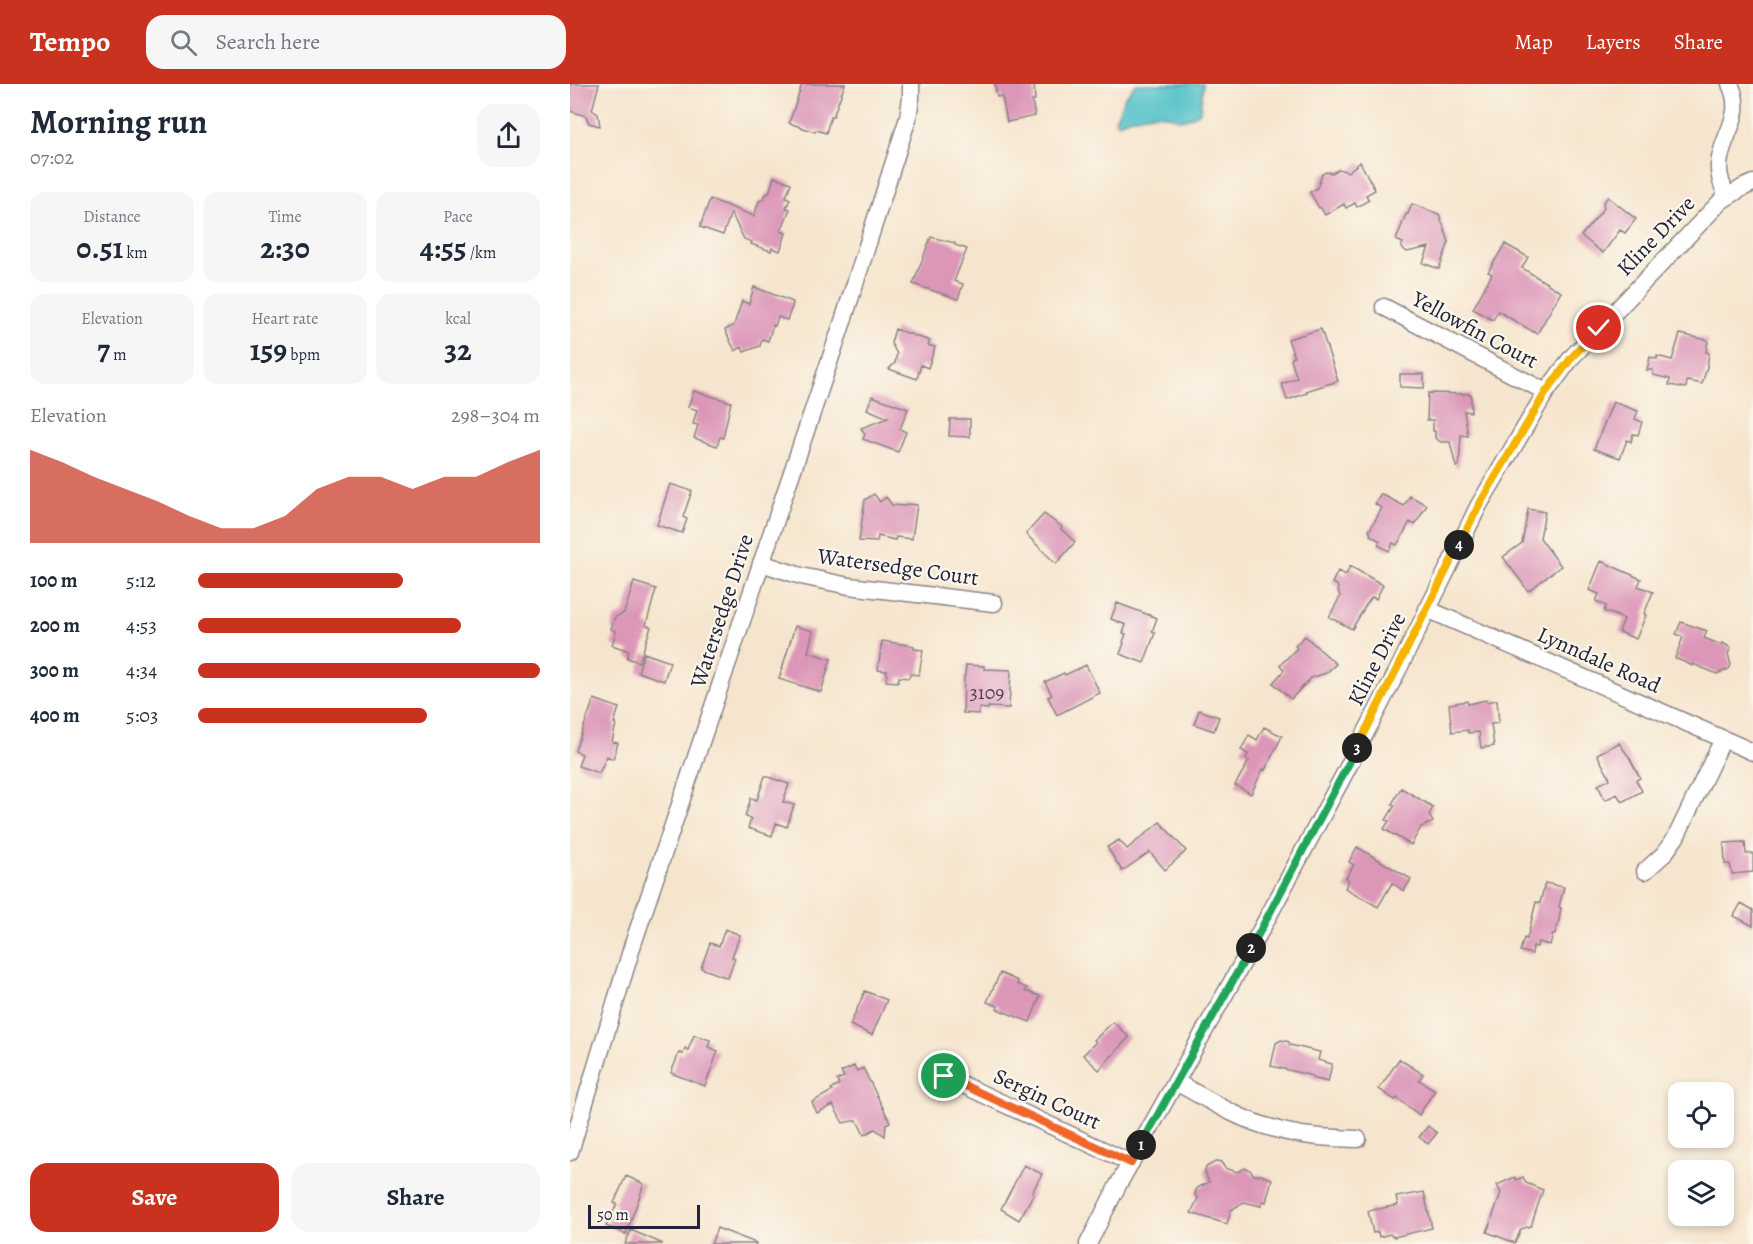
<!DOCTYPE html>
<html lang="en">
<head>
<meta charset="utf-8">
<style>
	:root { --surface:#fff; --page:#f6f6f7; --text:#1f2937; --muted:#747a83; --accent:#c8321e }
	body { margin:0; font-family:Alegreya,serif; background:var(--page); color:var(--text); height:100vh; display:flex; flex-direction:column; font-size:22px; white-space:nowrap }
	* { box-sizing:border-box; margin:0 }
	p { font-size:20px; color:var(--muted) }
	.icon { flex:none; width:33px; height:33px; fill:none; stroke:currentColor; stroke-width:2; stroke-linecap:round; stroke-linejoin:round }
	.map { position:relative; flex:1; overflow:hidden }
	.sheet { display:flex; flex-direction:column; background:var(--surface); width:570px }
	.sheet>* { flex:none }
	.fabs { position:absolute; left:1098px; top:998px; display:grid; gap:12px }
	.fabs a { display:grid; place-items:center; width:66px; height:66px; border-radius:12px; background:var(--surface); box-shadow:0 3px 9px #0003; font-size:30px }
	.scale { position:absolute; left:18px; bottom:15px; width:112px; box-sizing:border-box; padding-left:6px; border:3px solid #22223b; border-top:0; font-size:16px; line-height:21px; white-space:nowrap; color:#22223b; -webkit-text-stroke:4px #fbf7ec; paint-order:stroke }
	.pin { position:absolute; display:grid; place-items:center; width:51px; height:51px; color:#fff; margin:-26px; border:3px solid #fff; border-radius:50%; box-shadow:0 2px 6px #0007 }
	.km { position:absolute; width:30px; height:30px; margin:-15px; border-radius:50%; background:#222; color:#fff; font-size:16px; line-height:30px; text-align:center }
	.round { display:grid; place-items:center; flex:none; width:63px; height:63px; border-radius:18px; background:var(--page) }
	.summary { display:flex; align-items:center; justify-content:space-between; height:102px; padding:0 30px }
	h1 { font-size:33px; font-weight:600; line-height:45px }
	.figures { display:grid; grid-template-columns:repeat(3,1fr); gap:9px; height:102px; padding:6px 30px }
	.figures div { display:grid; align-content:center; border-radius:15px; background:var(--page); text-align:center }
	.figures b { font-size:30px; font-weight:600 }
	.figures small { font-size:16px; font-weight:400 }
	.figures p { font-size:16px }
	.chart { height:168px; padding:12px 30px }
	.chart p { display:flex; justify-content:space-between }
	.chart svg { width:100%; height:108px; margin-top:6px; fill:var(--accent); opacity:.7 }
	.button { display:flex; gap:12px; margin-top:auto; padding:12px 30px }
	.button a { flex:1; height:69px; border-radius:18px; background:var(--accent); color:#fff; font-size:24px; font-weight:600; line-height:69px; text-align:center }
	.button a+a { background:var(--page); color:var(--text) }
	ul { padding:0 30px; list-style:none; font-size:20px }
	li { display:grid; grid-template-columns:96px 72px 1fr; align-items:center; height:45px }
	li i { height:15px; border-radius:8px; background:var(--accent) }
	header { display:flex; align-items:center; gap:36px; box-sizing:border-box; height:84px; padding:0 30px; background:var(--accent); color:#fff }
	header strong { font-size:28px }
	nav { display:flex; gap:33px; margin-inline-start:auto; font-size:21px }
	.search { width:420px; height:54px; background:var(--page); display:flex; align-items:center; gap:15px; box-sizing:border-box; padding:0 21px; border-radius:18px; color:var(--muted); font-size:22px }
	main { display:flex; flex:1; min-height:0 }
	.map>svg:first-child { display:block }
	.water { fill:#55c3c9; stroke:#3c7282; stroke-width:1.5 }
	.building { fill:#dc96b8 }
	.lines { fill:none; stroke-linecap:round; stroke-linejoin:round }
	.minor-casing { stroke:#8c8484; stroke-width:19 }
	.minor { stroke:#fff; stroke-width:16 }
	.split-1-casing { stroke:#fff; stroke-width:12 }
	.split-2-casing { stroke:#fff; stroke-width:12 }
	.split-3-casing { stroke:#fff; stroke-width:12 }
	.split-4-casing { stroke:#fff; stroke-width:12 }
	.split-5-casing { stroke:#fff; stroke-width:12 }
	.split-1 { stroke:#f0652b; stroke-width:8 }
	.split-2 { stroke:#22a559; stroke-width:8 }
	.split-3 { stroke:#22a559; stroke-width:8 }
	.split-4 { stroke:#f5b400; stroke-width:8 }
	.split-5 { stroke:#f5b400; stroke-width:8 }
	.labels { text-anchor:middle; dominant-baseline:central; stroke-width:4.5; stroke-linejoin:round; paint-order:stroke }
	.number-label { font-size:20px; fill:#503f5a }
	.street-label { font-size:22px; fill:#22223b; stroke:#fbf7ec }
</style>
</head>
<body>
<header>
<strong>Tempo</strong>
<div class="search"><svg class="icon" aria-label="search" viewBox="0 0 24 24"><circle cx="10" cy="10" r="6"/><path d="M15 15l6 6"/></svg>Search here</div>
<nav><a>Map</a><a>Layers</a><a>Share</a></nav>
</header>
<main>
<section class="sheet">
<div class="summary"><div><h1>Morning run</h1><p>07:02</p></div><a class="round"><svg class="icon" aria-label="share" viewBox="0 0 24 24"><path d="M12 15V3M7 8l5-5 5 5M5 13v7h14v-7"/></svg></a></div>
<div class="figures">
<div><p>Distance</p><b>0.51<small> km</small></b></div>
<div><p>Time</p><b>2:30</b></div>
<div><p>Pace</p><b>4:55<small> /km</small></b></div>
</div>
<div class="figures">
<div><p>Elevation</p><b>7<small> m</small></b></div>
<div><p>Heart rate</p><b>159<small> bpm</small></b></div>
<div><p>kcal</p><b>32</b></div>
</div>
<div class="chart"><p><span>Elevation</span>298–304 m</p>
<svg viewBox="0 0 160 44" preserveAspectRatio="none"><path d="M0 44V6L10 11L20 17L30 22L40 27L50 33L60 38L70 38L80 33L90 22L100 17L110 17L120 22L130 17L140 17L150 11L160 6V44z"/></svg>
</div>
<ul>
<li><b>100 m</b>5:12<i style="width:60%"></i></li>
<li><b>200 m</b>4:53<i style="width:77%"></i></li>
<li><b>300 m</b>4:34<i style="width:100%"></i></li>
<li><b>400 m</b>5:03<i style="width:67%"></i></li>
</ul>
<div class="button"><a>Save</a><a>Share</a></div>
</section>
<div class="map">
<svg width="1183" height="1160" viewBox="0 0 1183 1160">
	<rect width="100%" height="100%" fill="#fbf7ec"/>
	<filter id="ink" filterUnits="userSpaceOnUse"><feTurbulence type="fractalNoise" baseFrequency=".0167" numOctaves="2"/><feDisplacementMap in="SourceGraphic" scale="12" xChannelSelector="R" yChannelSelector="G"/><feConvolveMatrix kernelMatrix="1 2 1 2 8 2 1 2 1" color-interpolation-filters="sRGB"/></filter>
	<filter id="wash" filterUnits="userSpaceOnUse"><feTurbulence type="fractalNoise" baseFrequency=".008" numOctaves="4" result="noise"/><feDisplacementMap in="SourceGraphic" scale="24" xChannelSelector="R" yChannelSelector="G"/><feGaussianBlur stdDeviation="1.35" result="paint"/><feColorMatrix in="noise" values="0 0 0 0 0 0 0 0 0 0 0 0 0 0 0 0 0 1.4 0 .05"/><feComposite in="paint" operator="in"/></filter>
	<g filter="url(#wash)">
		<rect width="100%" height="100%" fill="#f6e5ce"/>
		<path class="water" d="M566,0H633L630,28C608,43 606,30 585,30C575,30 556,35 548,39L545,36L555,13Z"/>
		<g id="blocks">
			<path class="building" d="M0,0H29L22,26L28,30L30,42L19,39L16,32L0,27Z
				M232,0H275L263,33L261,32L256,49L246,46L245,48L219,39Z
				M425,0H464L465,16L462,17L465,32L437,38L432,12L427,13Z
				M790,78L805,106L796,111L799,116L787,123L785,119L776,124L774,120L755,131L751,124H749L740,108L747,104L752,90L756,88L762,89L769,85L778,88Z
				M204,93L221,99L216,113L220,115L216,124L220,125L211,147L216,149L210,167L202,164L201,167L181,160L182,158L174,155L161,129L153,151L130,143L140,115L184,132L189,117L194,115L195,111L199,109Z
				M1038,113L1066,135L1055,149L1050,146L1033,169L1011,152L1034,124L1033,119Z
				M842,120L869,130L879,158L869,185L853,179L859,163L837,168L831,163L833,159L826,156L836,130H838Z
				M361,153L385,159V161L397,165L384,197L393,200L388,215L343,200Z
				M935,160L958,173L952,184L991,208L967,250L928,227L923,236L903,225L922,190L918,188Z
				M184,203L223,218L222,223L217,236L208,233L205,242L203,241L198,257L192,255L190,262L174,268L172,263L165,267L155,246L164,241L172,217L179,220Z
				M325,245L360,257L358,261L365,263L358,284L351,281L347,295L319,285L325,279L327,270L321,259Z
				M751,245L768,297L736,307L737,309L717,316L712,300L727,294L721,276L724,272L718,255Z
				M1110,250L1138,256L1136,268L1139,269L1137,283L1132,300L1117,297L1116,304L1099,301L1100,295L1083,291V286H1077L1080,273L1087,275V272L1102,276Z
				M830,290H854V304L830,303Z
				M124,307L161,318L153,354L150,353L147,362L124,354L128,341L123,340L127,326L118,323Z
				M858,309L901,310V328L894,327L898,352L891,351L889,382L886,383L880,358H871L865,354V347H863V336H857Z
				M302,312L338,325L330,345L336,348L328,368L293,355L295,350L291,344L318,334L297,325Z
				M1043,318L1068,327L1065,335L1072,338L1068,351L1063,350L1061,358L1057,356L1050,374L1024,365Z
				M380,335H400V353L379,352Z
				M100,400L122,407L113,433L117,435L112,449L87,441Z
				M304,410L310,418L316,413L322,421L334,422L338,420L347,421L342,455L326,453L325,456L308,452L307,458L289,457L295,416Z
				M811,410L834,422L840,412L857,421L845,441L840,438L827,461L823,459L819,467L808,461L810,457L800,451L801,449L799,447L812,424L805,420Z
				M958,425L975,428L970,454L991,482L958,507L933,473L952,459Z
				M474,430L492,443L491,445L505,458L486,480L456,450Z
				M1031,477L1071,495L1068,502L1083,508L1074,530L1076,531L1066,555L1049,548L1054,535L1034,527L1036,522L1026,517L1029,510L1019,506Z
				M780,482L813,501L806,515L802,513L796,521L782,545L759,533L770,513L767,501L762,499L768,487L776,491Z
				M64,498L86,505L76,541L81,543L69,578L57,574L59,567L42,561L46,547L41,545L45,533L54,529Z
				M547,519L587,534L582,548L585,549L574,579L550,570L554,559L553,558L556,550L553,549L556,541L541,535Z
				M1111,538L1137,547L1134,554L1151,561L1153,559L1161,564L1158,570L1161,581L1159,585L1147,590L1123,580V582L1105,574L1113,553L1106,550Z
				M225,542L243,547L238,568L261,575L251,608L209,595Z
				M735,552L766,580L756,589L741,594L721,615L703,599L714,586L710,581L727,564L725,562Z
				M312,557L344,562V565L353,566L349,591L340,590L339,594L329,593L328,598L316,597L317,587L308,586Z
				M74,569L100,578L94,597L68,588Z
				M396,581L414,582V585L441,586L439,624L418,623V625L409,624V630L393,629L394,592H395Z
				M516,581L530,609L487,631L478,613L482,611L475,598L494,589L495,591Z
				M24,615L49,624L44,639L46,640L42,658L48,659L43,675L37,672L29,689L8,682L12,670L5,667Z
				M916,616L917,618L927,616L929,639L921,640L924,662L911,664L909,648L898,649V646L882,648L879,620L897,617L898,620Z
				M629,626L649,633L644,647L624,640Z
				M694,643L712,652L695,686L693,685L681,710L665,701L679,677L676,675L678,670L671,666L679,651L687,656Z
				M1049,659L1059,673L1070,694L1066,696L1072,707L1052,718L1047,710L1035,716L1028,701L1040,695L1027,670Z
				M195,692L219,700L213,718L224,721L217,743L206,739L202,752L178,744L181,735L175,732L181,714L187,716Z
				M831,704L863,723L859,731L863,738L851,743L841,761L814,745L819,737L816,736L825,721L822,720Z
				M590,738L616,767L595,786L580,768L552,787L537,763L549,756L557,765Z
				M1175,758L1176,770L1183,769V788L1162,790L1160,780H1155L1154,759Z
				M787,763L841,795L834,807L822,799L808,823L775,804L779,796L776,794L784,781L779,778Z
				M975,799L994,803L989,823L991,824L988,842H987L985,850H983L980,861L968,858L967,863L963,862L962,870L950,867L954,854L957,855L966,818L970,819Z
				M1171,819L1183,826V842L1164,832Z
				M155,845L170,851L162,873L165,874L158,894L131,884L140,859L149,862Z
				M430,889L448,897L447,900L457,904L455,907L470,912L460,938L427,925L428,922L417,918Z
				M295,907L317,916L302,951L280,941Z
				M543,938L559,953L529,986L513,971L526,958L524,956Z
				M124,951L140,956L138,963L148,967L135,1002L101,989L109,969L113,970L115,964L118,966Z
				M711,956L719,958L720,961L750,968L748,976L762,980L758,998L742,994L743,992L701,982L706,959Z
				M829,975L853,990L849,996L865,1006L849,1031L827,1014L825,1016L809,1005Z
				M284,982L287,987L293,984L320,1038L316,1040L315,1052L305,1045L294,1051L287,1036L273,1039L263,1021L247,1029L242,1018L262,1007L261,1005L269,1001L267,996L274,993L271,988Z
				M858,1042L867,1049L858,1060L849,1053Z
				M647,1077L651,1078L655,1084L667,1088L675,1084L680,1086L684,1091H691L702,1095L696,1118L693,1117L691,1122L674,1118L661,1126L657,1140L621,1129L628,1114L625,1110L627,1104L639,1098L635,1088L636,1083Z
				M454,1081L472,1090L462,1108L464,1109L449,1136L431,1125Z
				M56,1092L74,1100L56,1150L36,1142L47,1120L44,1119Z
				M945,1093L946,1096L953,1093L956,1099L973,1106L961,1142L951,1145L945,1159L917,1148L931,1109L927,1101Z
				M854,1108L862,1144L824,1153L820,1150L809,1153L808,1148L803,1149L798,1127L828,1121L826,1113Z
				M147,1144L186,1159V1160H141Z
				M61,1146L93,1160H55Z"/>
		</g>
	</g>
	<g filter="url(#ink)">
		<use href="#blocks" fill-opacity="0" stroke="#8c8484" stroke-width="1.5"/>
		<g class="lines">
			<g class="minor-casing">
				<path id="minor" d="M1157,112C1152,102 1148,92 1149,81C1151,50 1176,33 1160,0
					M814,223L976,308
					M191,479L231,492L279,502L424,519
					M857,525L1183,668
					M1075,787L1094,770L1106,753L1153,655
					M374,992L561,1079
					M606,998C637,1015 668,1035 702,1044C730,1053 759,1054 788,1055
					M0,1068L63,860L273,237L338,34L341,14V0
					M518,1160L548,1101L692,844L777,685L829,584L909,421L976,308L1002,273L1151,117L1172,104L1183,99"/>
			</g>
			<use href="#minor" class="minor"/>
		</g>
	</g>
	<g class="lines" filter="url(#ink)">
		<g class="split-1-casing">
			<path id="split-1" d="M374,992L561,1079L571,1061"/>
		</g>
		<g class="split-2-casing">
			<path id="split-2" d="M571,1061L681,864"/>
		</g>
		<g class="split-3-casing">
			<path id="split-3" d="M681,864L787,664"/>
		</g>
		<g class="split-4-casing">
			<path id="split-4" d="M787,664L889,461"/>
		</g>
		<g class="split-5-casing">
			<path id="split-5" d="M889,461L909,421L976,308L1002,273L1029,244"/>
		</g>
		<use href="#split-1" class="split-1"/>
		<use href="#split-2" class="split-2"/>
		<use href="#split-3" class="split-3"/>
		<use href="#split-4" class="split-4"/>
		<use href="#split-5" class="split-5"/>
	</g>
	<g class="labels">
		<g class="number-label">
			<text x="417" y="608">3109</text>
		</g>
		<g class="street-label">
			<text transform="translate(1086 152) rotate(-46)">Kline Drive</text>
			<text transform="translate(905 246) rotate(28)">Yellowfin Court</text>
			<text transform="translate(328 483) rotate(8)">Watersedge Court</text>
			<text transform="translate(152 527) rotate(-72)">Watersedge Drive</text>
			<text transform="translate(807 575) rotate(-63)">Kline Drive</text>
			<text transform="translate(1029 576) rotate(24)">Lynndale Road</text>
			<text transform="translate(477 1015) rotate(25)">Sergin Court</text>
		</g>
	</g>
</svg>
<div class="fabs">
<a><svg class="icon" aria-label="locate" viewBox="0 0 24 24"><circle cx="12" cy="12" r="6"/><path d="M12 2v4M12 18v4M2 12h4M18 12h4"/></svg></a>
<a><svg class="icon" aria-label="layers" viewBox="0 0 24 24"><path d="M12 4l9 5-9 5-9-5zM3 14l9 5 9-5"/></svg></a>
</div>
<div class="scale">50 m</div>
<div class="pin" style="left:374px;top:992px;background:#1e9e55"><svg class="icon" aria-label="arrive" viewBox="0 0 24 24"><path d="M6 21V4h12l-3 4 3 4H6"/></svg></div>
<div class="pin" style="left:1029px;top:244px;background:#d93025"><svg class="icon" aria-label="check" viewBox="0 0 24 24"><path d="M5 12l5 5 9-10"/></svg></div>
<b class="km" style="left:571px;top:1061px">1</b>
<b class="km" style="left:681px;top:864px">2</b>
<b class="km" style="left:787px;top:664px">3</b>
<b class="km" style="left:889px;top:461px">4</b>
</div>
</main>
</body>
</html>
